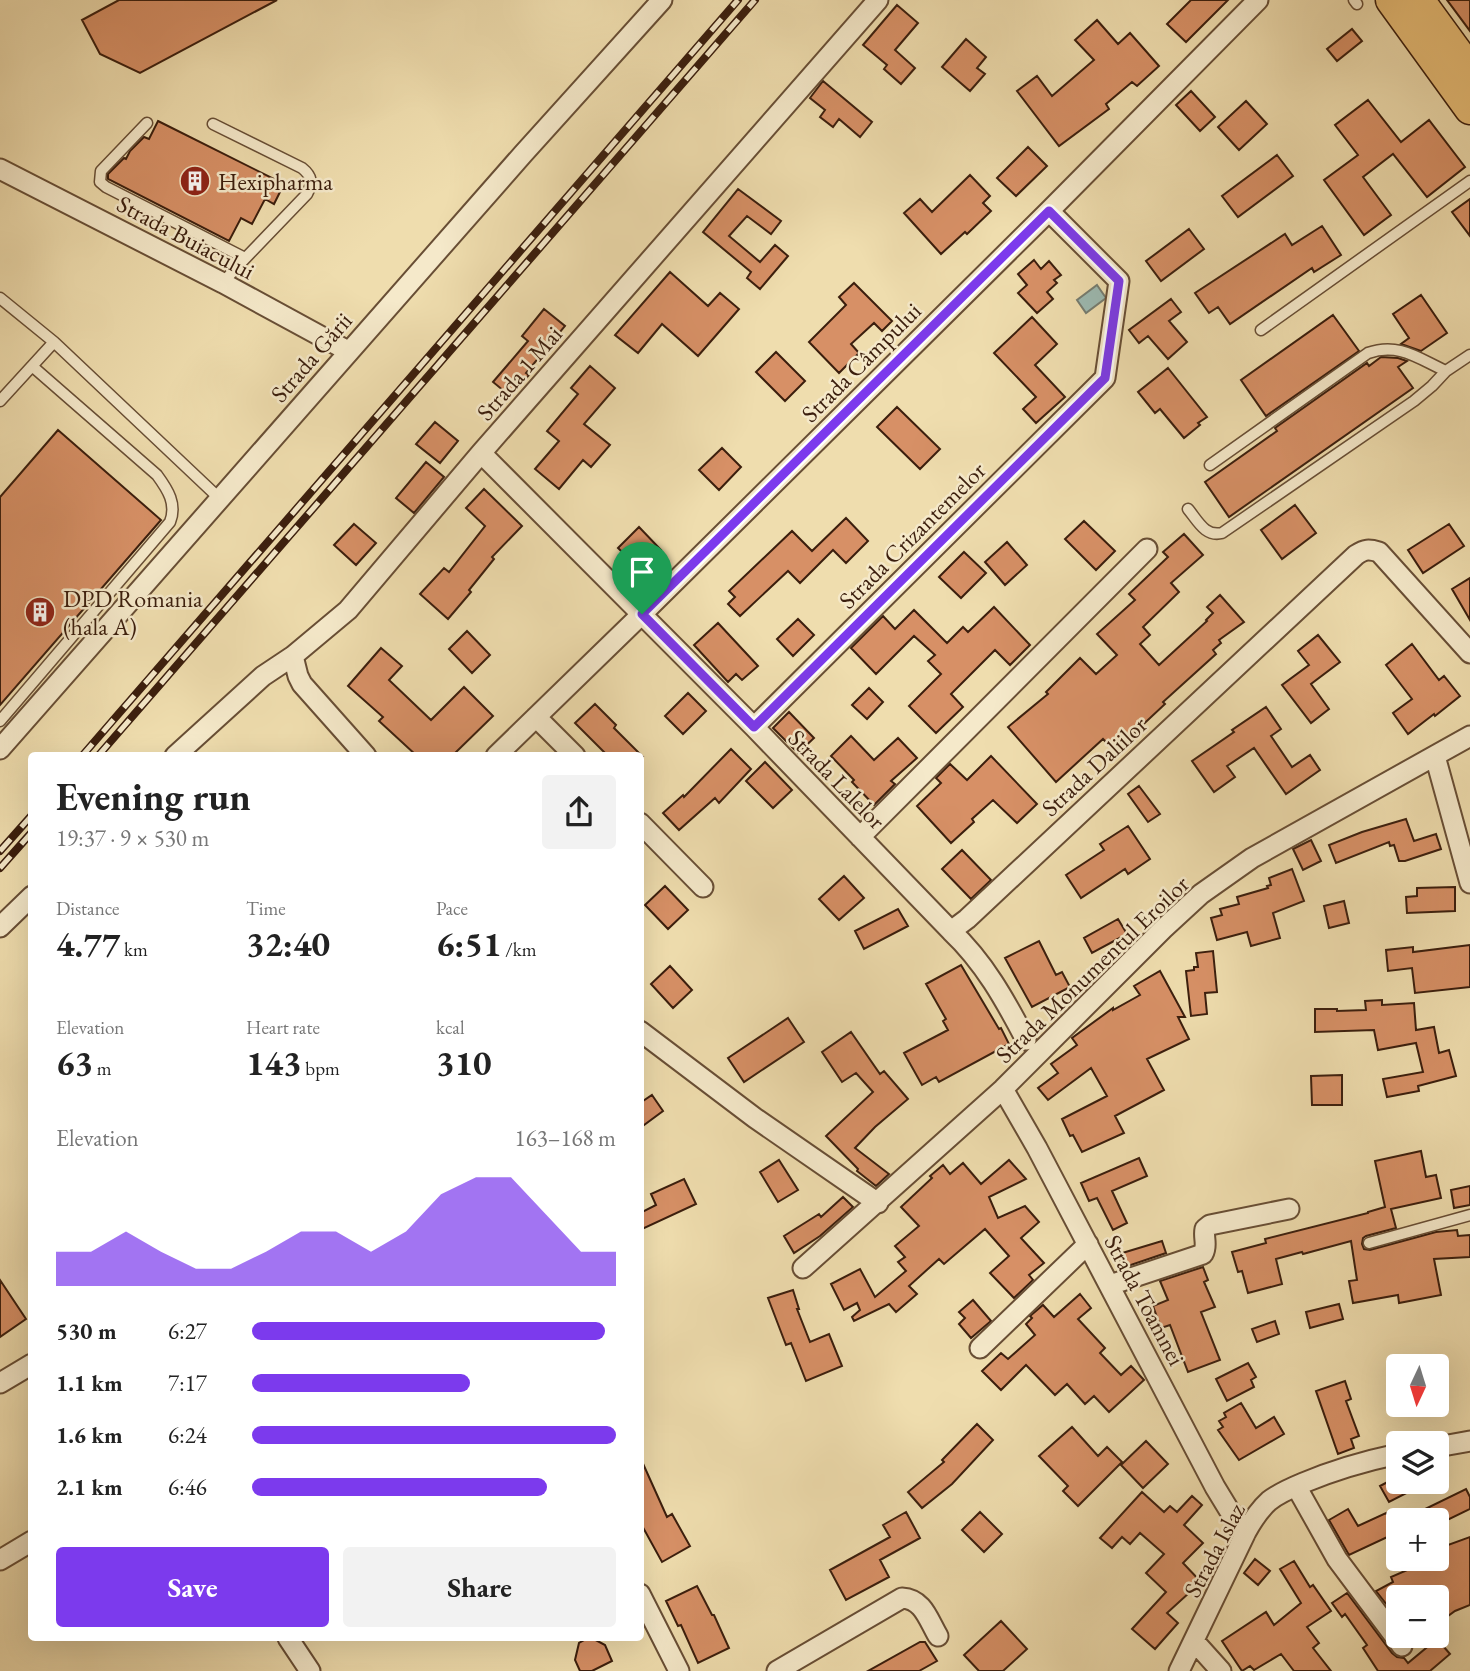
<!DOCTYPE html>
<html lang="en">
<head>
<meta charset="utf-8">
<style>
	:root { --surface:#fff; --page:#f2f2f2; --text:#222; --muted:#767676; --accent:#7c3aed }
	body { margin:0; font-family:"EB Garamond",serif; background:var(--page); color:var(--text); height:100vh; display:flex; flex-direction:column; font-size:26px; white-space:nowrap }
	* { box-sizing:border-box; margin:0 }
	p { font-size:23px; color:var(--muted) }
	.icon { flex:none; width:38px; height:38px; fill:none; stroke:currentColor; stroke-width:2; stroke-linecap:round; stroke-linejoin:round }
	.map { position:relative; flex:1; overflow:hidden }
	.sheet { position:absolute; left:28px; top:752px; width:616px; height:889px; display:flex; flex-direction:column; background:var(--surface); border-radius:7px; box-shadow:0 7px 28px #0002 }
	.sheet>* { flex:none }
	.needle { width:46px; rotate:184deg }
	.tools { position:absolute; left:1386px; top:1354px; display:grid; gap:14px }
	.tools a { display:grid; place-items:center; width:63px; height:63px; border-radius:7px; background:var(--surface); box-shadow:0 7px 28px #0002; font-size:35px }
	.pin { position:absolute; display:grid; place-items:center; width:60px; height:60px; color:#fff; margin:-72px -30px; border-radius:50% 50% 50% 0; rotate:-45deg; box-shadow:0 0 7px #0007 }
	.pin .icon { rotate:45deg }
	.round { display:grid; place-items:center; flex:none; width:74px; height:74px; border-radius:7px; background:var(--page) }
	.head { display:flex; align-items:center; justify-content:space-between; height:119px; padding:0 28px }
	h1 { font-size:38px; font-weight:700; line-height:52px }
	.stats { display:grid; grid-template-columns:repeat(3,1fr); gap:10px; height:119px; padding:7px 28px }
	.stats div { display:grid; align-content:center }
	.stats b { font-size:35px; font-weight:700 }
	.stats small { font-size:19px; font-weight:400 }
	.stats p { font-size:19px }
	.chart { height:196px; padding:14px 28px }
	.chart p { display:flex; justify-content:space-between }
	.chart svg { width:100%; height:126px; margin-top:7px; fill:var(--accent); opacity:.7 }
	.button { display:flex; gap:14px; margin-top:auto; padding:14px 28px }
	.button a { flex:1; height:80px; border-radius:7px; background:var(--accent); color:#fff; font-size:28px; font-weight:700; line-height:80px; text-align:center }
	.button a+a { background:var(--page); color:var(--text) }
	ul { padding:0 28px; list-style:none; font-size:23px }
	li { display:grid; grid-template-columns:112px 84px 1fr; align-items:center; height:52px }
	li i { height:18px; border-radius:9px; background:var(--accent) }
	.map>svg:first-child { display:block }
	.water { fill:#9cbab2; stroke:#757c70; stroke-width:2 }
	.building { fill:#d79066; stroke:#3b1e0d; stroke-width:2 }
	.lines { fill:none; stroke-linecap:round; stroke-linejoin:round }
	.service-casing { stroke:#684e35; stroke-width:13 }
	.minor-casing { stroke:#684e35; stroke-width:23 }
	.primary-casing { stroke:#3b1e0d; stroke-width:33 }
	.service { stroke:#f5e9ca; stroke-width:10 }
	.minor { stroke:#f5e9ca; stroke-width:19 }
	.primary { stroke:#e8be77; stroke-width:30 }
	.rail-casing { stroke:#3b1e0d; stroke-width:8 }
	.rail { stroke:#f5e9ca; stroke-width:5; stroke-dasharray:16; stroke-linecap:butt }
	.route-casing { stroke:#fff; stroke-width:14 }
	.route { stroke:#7c3aed; stroke-width:9 }
	.labels { text-anchor:middle; dominant-baseline:central; stroke-width:5; stroke-linejoin:round; paint-order:stroke }
	.poi-label { font-size:24px; fill:#3b1e0d; stroke:#f5e9ca; text-anchor:start }
	.street-label { font-size:24px; fill:#3b1e0d; stroke:#f5e9ca }
</style>
</head>
<body>
<div class="map">
<svg width="1470" height="1671" viewBox="0 0 1470 1671">
	<rect width="100%" height="100%" fill="#efddae"/>
	<filter id="stains"><feTurbulence type="fractalNoise" baseFrequency=".00286" numOctaves="4"/><feColorMatrix values="0 0 0 0 .2 0 0 0 0 .09 0 0 0 0 .02 0 0 0 .5 -.17"/></filter>
	<radialGradient id="worn" r=".72"><stop offset=".6" stop-color="#630" stop-opacity="0"/><stop offset="1" stop-color="#630" stop-opacity=".3"/></radialGradient>
	<path class="water" d="M1097,285L1106,298L1086,313L1077,300Z"/>
	<path class="building" d="M119,0H277L140,73L100,54L82,20Z
		M1191,0H1228L1186,42L1167,24Z
		M1447,0H1470V31Z
		M897,5L918,23L895,50L915,68L901,84L884,69L887,65L863,45Z
		M1097,20L1118,44L1130,33L1159,66L1137,86L1132,82L1106,104L1109,109L1059,146L1017,91L1037,76L1052,96L1094,60L1075,40Z
		M1352,29L1362,41L1337,61L1327,49Z
		M966,39L986,57L977,68L985,74L970,91L942,67Z
		M823,81L872,122L860,137L839,119L833,127L820,117L825,110L810,98Z
		M1191,91L1215,117L1200,131L1176,105Z
		M1368,100L1401,142L1429,120L1465,167L1427,197L1393,154L1363,177L1391,215L1364,235L1324,180L1358,155L1335,125Z
		M1246,101L1267,124L1239,150L1218,127Z
		M158,121L284,184L274,204L265,199L252,224L241,218L229,241L108,179V174L124,158L126,159L130,151L144,137L149,139Z
		M1028,147L1047,166L1016,196L997,178Z
		M1277,155L1293,176L1238,217L1222,196Z
		M970,175L990,196L983,203L991,211L967,234L965,232L941,254L904,213L920,199L932,212Z
		M738,189L781,221L771,234L747,216L729,236L760,262L775,245L788,256L760,289L747,278L751,272L703,232Z
		M1470,199V236L1452,212Z
		M1322,226L1341,255L1314,272L1312,268L1230,324L1218,307L1209,313L1195,293L1285,234L1292,245Z
		M1189,229L1204,249L1161,281L1146,261Z
		M1034,260L1041,269L1049,261L1061,275L1054,280L1057,283L1047,292L1053,299L1037,313L1018,293L1027,285L1018,274Z
		M670,272L708,306L720,293L739,309L698,356L662,324L638,353L615,335Z
		M854,283L892,321L882,331L874,323L851,344L859,353L839,373L809,342L846,305L839,297Z
		M1421,295L1447,333L1421,351L1401,344L1409,338L1393,314Z
		M1171,299L1181,312L1169,321L1187,342L1168,359L1148,336L1139,343L1129,330Z
		M544,309L565,326L526,373L529,375L510,396L493,382L528,341L522,336Z
		M1333,315L1359,351L1266,416L1241,380Z
		M1032,317L1057,344L1035,365L1065,397L1036,423L1023,409L1036,397L994,353Z
		M776,352L805,381L785,401L756,372Z
		M1381,357L1398,358L1407,361L1398,367L1413,388L1229,517L1205,482L1277,431L1275,428L1367,363L1369,366Z
		M590,366L615,388L584,424L610,445L591,467L583,460L559,489L535,469L559,441L547,431L578,394L571,388Z
		M1168,368L1207,417L1198,423L1200,425L1184,438L1160,409L1155,413L1138,392Z
		M897,407L940,449L920,469L877,427Z
		M435,422L458,441L440,463L416,444Z
		M58,430L161,520L0,705V497Z
		M722,448L741,467L719,490L699,470Z
		M426,462L444,477L414,513L396,498Z
		M484,489L522,526L492,557L494,559L469,590L471,592L448,619L420,594L444,568L449,572L485,526L466,508Z
		M1295,505L1316,533L1282,559L1261,530Z
		M846,518L868,541L846,563L833,550L800,583L788,571L740,616L728,604L735,597L729,591L792,531L812,551Z
		M1084,521L1115,551L1096,570L1065,539Z
		M354,524L376,543L356,565L334,545Z
		M1449,524L1464,546L1423,573L1408,550Z
		M639,527L661,550L641,570L618,548Z
		M1184,534L1203,555L1171,583L1179,592L1143,627L1150,635L1140,644L1159,665L1207,621L1206,620L1213,613L1207,607L1220,595L1244,622L1219,640L1221,643L1213,650L1216,654L1163,702L1165,704L1134,733L1138,737L1119,755L1103,739L1056,782L1008,727L1048,694L1046,692L1080,658L1096,674L1117,655L1097,634L1135,600L1129,594L1168,557L1163,552Z
		M1007,542L1027,565L1005,585L985,562Z
		M964,552L986,573L961,598L939,577Z
		M1470,578V620L1452,589Z
		M994,607L1030,645L1010,665L995,650L951,694L963,707L936,733L909,706L941,674L928,661L935,655L914,636L876,674L851,648L883,616L895,629L914,610L947,643L963,627L968,632Z
		M798,619L814,635L793,656L777,639Z
		M718,623L758,666L742,680L736,674L728,682L694,645Z
		M467,631L490,655L472,673L449,649Z
		M1318,635L1340,662L1311,684L1329,709L1311,723L1282,685L1309,665L1298,651Z
		M1412,644L1439,680L1444,676L1460,696L1435,716L1434,714L1408,734L1393,713L1412,699L1386,665Z
		M381,648L402,666L389,680L431,720L464,687L493,716L452,756H417L379,721L383,717L348,686Z
		M869,688L883,702L867,719L852,705Z
		M688,693L706,711L683,734L665,716Z
		M595,704L616,725L614,728L642,756H608L575,723Z
		M1266,707L1281,729L1271,736L1292,767L1310,755L1320,770L1286,794L1254,748L1227,766L1235,777L1214,792L1192,761L1234,732L1232,730Z
		M789,712L814,738L798,753L773,728Z
		M851,736L874,760L898,738L917,758L891,781L895,784L874,805L852,782L854,780L831,756Z
		M731,749L751,769L719,803L715,798L679,830L663,813L683,795L684,797Z
		M991,756L1037,804L1017,823L993,800L972,819L974,822L951,843L917,806L941,783L936,778L950,764L967,780Z
		M765,762L792,790L773,808L746,781Z
		M1139,786L1160,814L1148,822L1128,794Z
		M1406,819L1414,841L1436,834L1441,849L1405,861H1399L1394,845L1390,846L1389,842L1336,863L1329,845L1362,832Z
		M1128,826L1150,859L1128,874L1125,869L1081,898L1066,875L1104,850L1100,844Z
		M1311,840L1321,861L1303,870L1293,849Z
		M962,850L991,880L971,899L942,869Z
		M1292,869L1304,901L1273,913L1280,938L1251,946L1247,932L1217,940L1211,918L1222,915L1220,909L1239,904L1237,897L1268,888L1267,886L1271,885L1269,878Z
		M844,876L864,898L839,920L819,899Z
		M665,886L688,910L668,929L645,905Z
		M1455,887V911L1407,913L1406,897L1417,896V888Z
		M1344,901L1349,923L1329,928L1324,906Z
		M898,909L908,926L864,949L855,931Z
		M1118,919L1127,934L1092,953L1084,938Z
		M1039,941L1056,975L1062,972L1070,987L1032,1007L1005,958Z
		M1470,945V987L1415,993L1412,968L1388,971L1386,950L1413,947V952Z
		M1213,951L1217,992L1205,993L1207,1014L1191,1016L1186,971L1194,970V967H1198L1196,953Z
		M961,965L999,1029L1001,1028L1009,1044L939,1082L936,1077L922,1085L904,1053L948,1030L943,1021L946,1019L926,984Z
		M670,966L692,990L673,1008L651,984Z
		M1160,971L1185,1017H1178L1189,1039L1147,1059L1164,1090L1115,1116L1124,1133L1082,1152L1073,1135L1070,1136L1062,1119L1107,1096L1091,1068L1048,1100L1038,1088L1058,1073L1051,1064L1077,1045L1072,1038L1113,1008V1010L1140,995L1134,986Z
		M1382,1000V1005L1414,1003L1416,1030L1434,1027L1439,1053L1449,1050L1456,1076L1418,1086L1419,1091L1387,1097L1383,1079L1423,1072L1416,1043L1378,1050L1374,1030L1315,1032V1009H1337V1011L1366,1010L1365,1001Z
		M788,1018L804,1042L744,1082L728,1058Z
		M851,1032L880,1074L884,1071L908,1099L875,1127L855,1148L889,1174L876,1186L857,1171L858,1169L826,1136L873,1092L856,1073L842,1082L822,1052Z
		M1342,1075V1105H1312L1311,1076Z
		M652,1095L663,1111L640,1128V1103Z
		M1421,1151L1426,1177L1436,1175L1441,1198L1391,1209L1396,1228L1366,1236L1363,1238L1362,1244L1364,1249L1370,1250L1436,1232L1457,1230L1458,1236L1470,1235V1257L1434,1259L1441,1295L1399,1303L1398,1295L1353,1303L1349,1281L1357,1280L1351,1241L1303,1254L1302,1252L1276,1259L1282,1284L1248,1293L1242,1271L1238,1272L1232,1252L1266,1243L1265,1239L1368,1213V1212L1385,1207L1375,1161Z
		M1139,1158L1147,1176L1112,1191L1127,1223L1113,1230L1097,1198L1089,1201L1081,1183Z
		M779,1160L798,1190L778,1202L760,1172Z
		M1009,1160L1026,1179L989,1197L998,1218L1025,1206L1039,1222L1021,1238L1044,1263L1029,1275L1033,1280L1014,1298L990,1273L1009,1256L985,1229L944,1264L939,1259L909,1286L917,1294L896,1312L889,1304L854,1321L852,1317L860,1310L857,1303L844,1310L831,1284L860,1269L875,1297L906,1271L898,1262L905,1257L895,1246L919,1226L901,1207L932,1178L930,1176L943,1165L950,1174L963,1163L981,1184Z
		M684,1179L696,1204L640,1230V1213L656,1205L651,1194Z
		M1470,1186V1205L1454,1208L1451,1190Z
		M843,1197L853,1207L820,1236L794,1253L784,1236L819,1214L821,1217Z
		M1162,1241L1166,1253L1122,1268L1119,1254Z
		M1203,1267L1208,1280L1204,1282L1215,1307L1201,1312L1220,1360L1188,1372L1170,1325L1161,1328L1153,1306L1168,1300L1160,1281Z
		M0,1280L26,1319L0,1337Z
		M793,1290L799,1309H797L810,1342L829,1334L842,1366L806,1381L791,1343L786,1345L768,1298Z
		M1080,1294L1091,1308L1078,1319L1105,1348L1100,1353L1121,1375L1131,1366L1144,1380L1109,1412L1094,1396L1085,1404L1067,1384L1055,1395L1026,1365L1001,1390L982,1371L1001,1353L1008,1359L1035,1335L1026,1324L1032,1318L1030,1316L1043,1305L1054,1317Z
		M973,1300L991,1321L971,1338L959,1324L965,1318L959,1312Z
		M1339,1304L1343,1319L1310,1328L1306,1312Z
		M1275,1321L1279,1334L1257,1342L1252,1329Z
		M1248,1363L1256,1377L1251,1380L1254,1387L1227,1401L1216,1379Z
		M1345,1381L1351,1399L1346,1401L1359,1436L1351,1439L1354,1448L1338,1454L1316,1391Z
		M1241,1403L1256,1428L1274,1417L1284,1434L1239,1460L1218,1430L1223,1427L1219,1421L1226,1417L1224,1413Z
		M977,1424L993,1440L952,1484L922,1508L908,1492L944,1462L942,1460Z
		M1072,1427L1098,1456L1107,1447L1122,1462L1078,1506L1063,1491L1068,1486L1039,1456Z
		M1146,1441L1168,1464L1143,1488L1121,1465Z
		M640,1457L667,1517L672,1514L690,1546L662,1562L640,1522Z
		M1397,1477L1398,1482H1428L1389,1502L1380,1486Z
		M1466,1489L1470,1497V1509L1437,1525V1521H1426L1421,1511Z
		M1142,1492L1164,1512L1170,1506L1177,1512L1192,1496L1202,1505L1184,1525L1203,1543L1183,1563L1201,1582L1167,1613L1178,1623L1155,1649L1132,1629L1166,1592L1146,1573L1164,1554L1140,1533L1130,1544L1122,1537L1112,1548L1100,1538Z
		M1348,1509L1358,1526L1386,1513L1396,1533L1349,1555L1329,1520Z
		M906,1512L920,1538L880,1560L889,1577L846,1600L830,1570L890,1537L883,1525Z
		M980,1512L1002,1534L984,1552L962,1530Z
		M1470,1537V1605L1455,1611L1437,1624V1587L1415,1598H1398V1606L1391,1610L1376,1591L1393,1582L1391,1577L1412,1568L1409,1559H1437V1549Z
		M1255,1559L1270,1571L1258,1585L1244,1573Z
		M1294,1561L1310,1587L1313,1585L1331,1611L1307,1627L1319,1643L1313,1648L1331,1671H1294L1281,1654L1254,1670L1250,1666L1242,1671L1222,1641L1266,1612L1274,1625L1301,1603L1280,1569Z
		M697,1586L712,1615H714L729,1648L698,1663L681,1625L678,1626L666,1601Z
		M1347,1593L1392,1653L1397,1657L1404,1658L1408,1663L1437,1639L1450,1654L1430,1671H1378L1363,1648L1367,1645L1345,1614L1342,1617L1332,1603Z
		M1001,1621L1027,1649L1003,1671H979L964,1655Z
		M588,1638H592L605,1645L612,1661L592,1671H580L575,1660L579,1643Z
		M920,1642H925L937,1661L919,1671H868Z"/>
	<g class="lines">
		<g class="service-casing">
			<path id="service" d="M1354,0L1357,4
				M147,123L101,171L100,182L106,187L245,258
				M213,124L302,168C312,176 313,183 307,194L234,270L223,283
				M0,298L54,342L219,498
				M1261,330L1470,181
				M0,401L54,342
				M1210,465L1368,353C1399,342 1419,359 1446,371
				M1188,509C1198,521 1205,537 1222,533L1414,401L1432,386L1446,371L1470,355
				M0,721L170,522C177,504 168,490 157,475L32,366
				M1369,1243L1470,1215"/>
		</g>
		<g class="minor-casing">
			<path id="minor" d="M0,169L223,283L348,351
				M481,453L754,727L951,931
				M293,656L298,676L302,684L366,756
				M536,717L575,756
				M754,727L1105,378L1119,281L1049,211
				M0,749L523,154L662,0
				M175,756L263,676L293,656L348,610L481,453L878,0
				M496,756L642,614L1049,211L1258,0
				M1435,756L1470,883
				M640,823L703,887
				M860,837L1147,549
				M0,927L32,896
				M640,1031L755,1118L878,1203
				M1026,1040C1005,1000 984,962 951,931L967,919L1356,555C1365,549 1369,549 1379,552L1470,653
				M1003,1089L1037,1148L1215,1487L1229,1510L1246,1532
				M803,1268L1003,1089L1163,929L1201,894L1252,858L1470,736
				M1110,1285L1203,1254C1208,1245 1203,1238 1205,1229L1210,1225L1289,1209
				M980,1348L1088,1244
				M0,1383L32,1364
				M1437,1447L1470,1441
				M1296,1486L1337,1559L1402,1646
				M0,1560L32,1541
				M640,1594L679,1671
				M288,1638L310,1671
				M1194,1641L1221,1671
				M777,1671L902,1598C923,1599 928,1619 938,1636
				M1179,1671L1246,1532C1252,1521 1259,1510 1269,1501C1279,1493 1291,1488 1303,1483C1334,1470 1365,1461 1398,1454"/>
		</g>
		<g class="primary-casing">
			<path id="primary" d="M1391,0L1470,109
				M1419,0L1470,70"/>
		</g>
		<use href="#service" class="service"/>
		<use href="#minor" class="minor"/>
		<use href="#primary" class="primary"/>
		<g class="rail-casing">
			<path id="rail" d="M82,756L738,0
				M98,756L755,0
				M0,851L32,815
				M0,868L32,832"/>
		</g>
		<use href="#rail" class="rail"/>
	</g>
	<g class="lines">
		<g class="route-casing">
			<path id="route" d="M1049,211L1119,281L1105,378L754,727L642,614Z"/>
		</g>
		<use href="#route" class="route"/>
	</g>
	<defs>
		<g id="building-disc" transform="scale(1.575)"><circle r="9.5" fill="#8f2418" stroke="#f5e9ca"/><path d="M-4-6H4V6H1V3H-1V6H-4ZM-2.5-4.3h1.7v1.8h-1.7ZM.8-4.3h1.7v1.8H.8ZM-2.5-1h1.7V.8h-1.7ZM.8-1h1.7V.8H.8Z" fill="#fff"/></g>
	</defs>
	<g fill-rule="evenodd">
		<use href="#building-disc" x="195" y="181"/>
		<use href="#building-disc" x="40" y="612"/>
	</g>
	<g class="labels">
		<g class="poi-label">
			<text x="218" y="181">Hexipharma</text>
			<text x="63" y="598">DPD Romania<tspan x="63" dy="28">(hala A)</tspan></text>
		</g>
		<g class="street-label">
			<text transform="translate(186 237) rotate(28)">Strada Buiacului</text>
			<text transform="translate(311 357) rotate(-49)">Strada Gării</text>
			<text transform="translate(861 362) rotate(-45)">Strada Câmpului</text>
			<text transform="translate(519 373) rotate(-49)">Strada 1 Mai</text>
			<text transform="translate(912 535) rotate(-45)">Strada Crizantemelor</text>
			<text transform="translate(1094 766) rotate(-43)">Strada Daliilor</text>
			<text transform="translate(837 779) rotate(46)">Strada Lalelor</text>
			<text transform="translate(1092 969) rotate(-44)">Strada Monumentul Eroilor</text>
			<text transform="translate(1145 1300) rotate(62)">Strada Toamnei</text>
			<text transform="translate(1214 1550) rotate(-62)">Strada Islaz</text>
		</g>
	</g>
	<rect width="100%" height="100%" filter="url(#stains)"/>
	<rect width="100%" height="100%" fill="url(#worn)"/>
</svg>
<div class="tools">
<a><svg class="needle" viewBox="-14 -14 28 28"><path d="M0-13l5 13h-10z" fill="#e53935"/><path d="M0 13l5-13h-10z" fill="#767676"/></svg></a>
<a><svg class="icon" aria-label="layers" viewBox="0 0 24 24"><path d="M12 4l9 5-9 5-9-5zM3 14l9 5 9-5"/></svg></a>
<a>+</a>
<a>−</a>
</div>
<div class="pin" style="left:642px;top:614px;background:#1e9e55"><svg class="icon" aria-label="arrive" viewBox="0 0 24 24"><path d="M6 21V4h12l-3 4 3 4H6"/></svg></div>
<section class="sheet">
<div class="head"><div><h1>Evening run</h1><p>19:37 · 9 × 530 m</p></div><a class="round"><svg class="icon" aria-label="share" viewBox="0 0 24 24"><path d="M12 15V3M7 8l5-5 5 5M5 13v7h14v-7"/></svg></a></div>
<div class="stats">
<div><p>Distance</p><b>4.77<small> km</small></b></div>
<div><p>Time</p><b>32:40</b></div>
<div><p>Pace</p><b>6:51<small> /km</small></b></div>
</div>
<div class="stats">
<div><p>Elevation</p><b>63<small> m</small></b></div>
<div><p>Heart rate</p><b>143<small> bpm</small></b></div>
<div><p>kcal</p><b>310</b></div>
</div>
<div class="chart"><p><span>Elevation</span>163–168 m</p>
<svg viewBox="0 0 160 44" preserveAspectRatio="none"><path d="M0 44V32L10 32L20 25L30 32L40 38L50 38L60 32L70 25L80 25L90 32L100 25L110 12L120 6L130 6L140 19L150 32L160 32V44z"/></svg>
</div>
<ul>
<li><b>530 m</b>6:27<i style="width:97%"></i></li>
<li><b>1.1 km</b>7:17<i style="width:60%"></i></li>
<li><b>1.6 km</b>6:24<i style="width:100%"></i></li>
<li><b>2.1 km</b>6:46<i style="width:81%"></i></li>
</ul>
<div class="button"><a>Save</a><a>Share</a></div>
</section>
</div>
</body>
</html>
